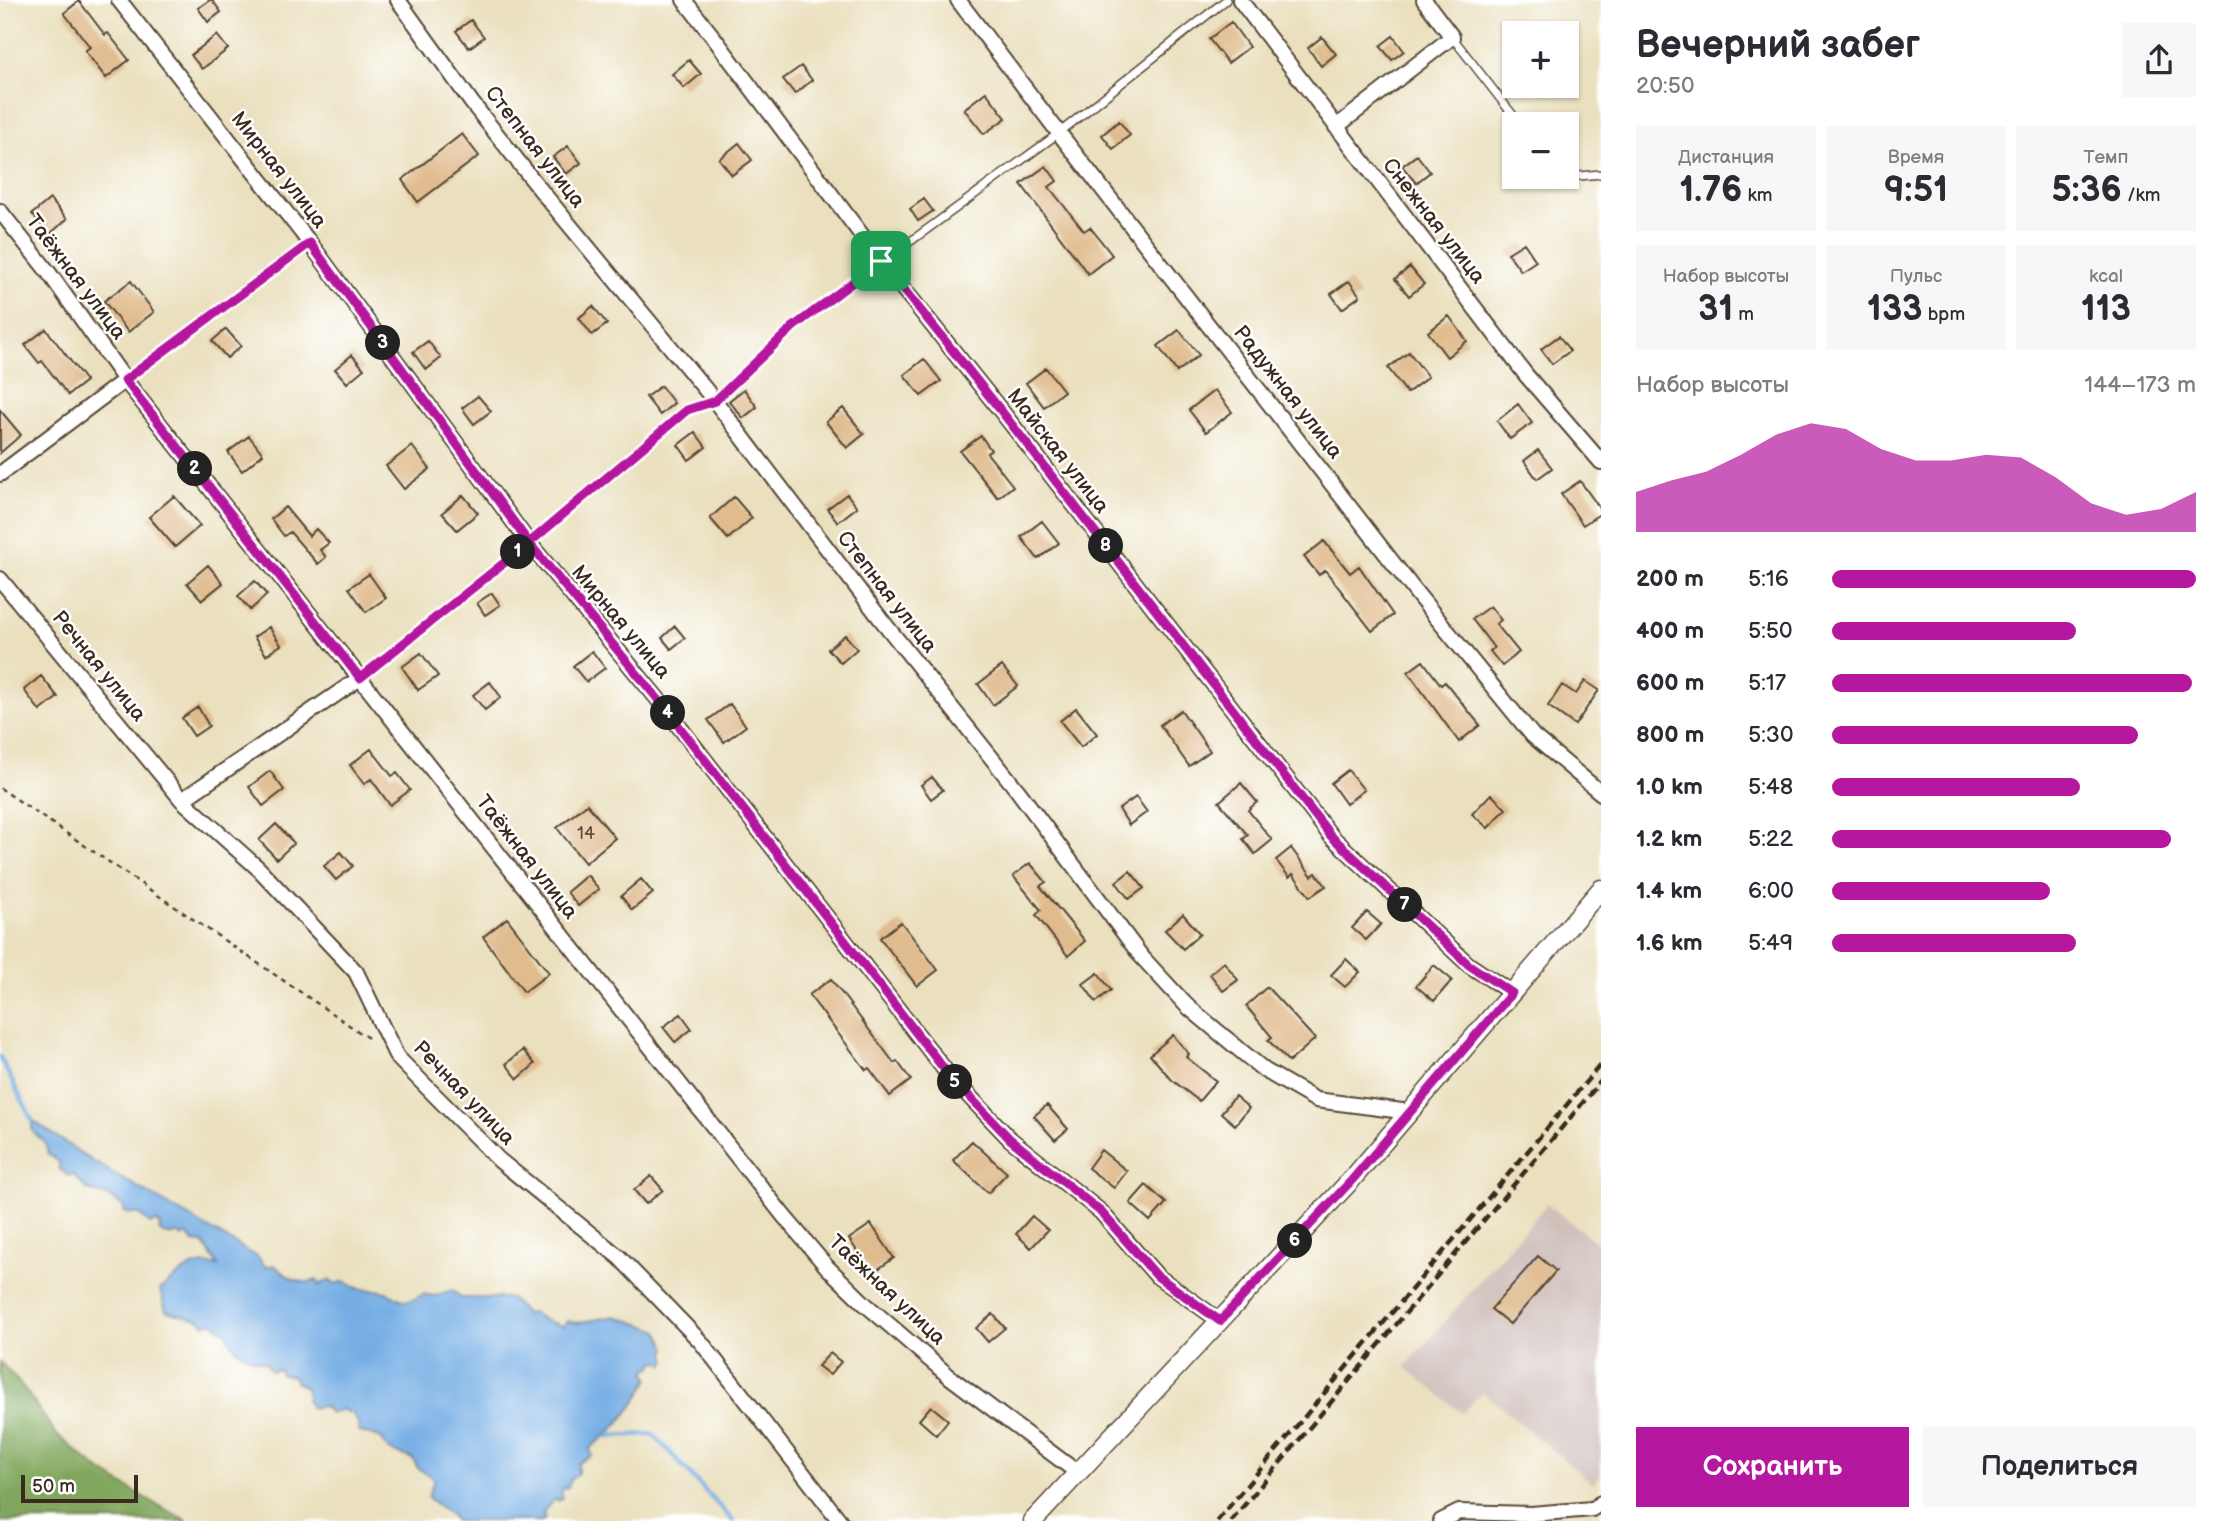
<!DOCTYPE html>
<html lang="ru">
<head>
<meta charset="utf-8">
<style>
	:root { --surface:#fff; --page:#f7f7f7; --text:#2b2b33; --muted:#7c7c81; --accent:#b5179e }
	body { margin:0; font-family:"Balsamiq Sans",sans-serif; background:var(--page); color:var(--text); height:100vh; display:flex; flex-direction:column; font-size:26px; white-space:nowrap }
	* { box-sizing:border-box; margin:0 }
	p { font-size:23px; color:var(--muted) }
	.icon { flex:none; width:38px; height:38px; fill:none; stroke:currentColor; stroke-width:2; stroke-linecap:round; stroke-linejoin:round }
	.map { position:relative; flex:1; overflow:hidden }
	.panel { display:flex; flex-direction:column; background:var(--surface); width:630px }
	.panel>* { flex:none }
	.controls { position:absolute; left:1502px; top:21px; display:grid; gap:14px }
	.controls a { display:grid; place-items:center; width:77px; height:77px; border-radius:0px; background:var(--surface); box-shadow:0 2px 5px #0004; font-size:35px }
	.scale { position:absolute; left:21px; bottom:18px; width:117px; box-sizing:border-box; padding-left:7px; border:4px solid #3b2a1e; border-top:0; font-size:19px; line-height:24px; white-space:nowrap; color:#3b2a1e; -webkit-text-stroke:5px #fff; paint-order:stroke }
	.pin { position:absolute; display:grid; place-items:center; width:60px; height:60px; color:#fff; margin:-30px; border-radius:14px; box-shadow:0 4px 10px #0006 }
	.km { position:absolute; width:35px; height:35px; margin:-18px; border-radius:50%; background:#222; color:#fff; font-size:19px; line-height:35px; text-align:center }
	.round { display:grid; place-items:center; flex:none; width:74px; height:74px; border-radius:0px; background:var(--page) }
	.head { display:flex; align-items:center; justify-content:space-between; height:119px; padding:0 35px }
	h1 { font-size:38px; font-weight:800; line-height:52px }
	.figures { display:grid; grid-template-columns:repeat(3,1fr); gap:10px; height:119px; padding:7px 35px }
	.figures div { display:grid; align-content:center; border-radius:0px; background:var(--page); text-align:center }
	.figures b { font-size:35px; font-weight:800 }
	.figures small { font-size:19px; font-weight:400 }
	.figures p { font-size:19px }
	.chart { height:196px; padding:14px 35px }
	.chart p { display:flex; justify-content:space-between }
	.chart svg { width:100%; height:126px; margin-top:7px; fill:var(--accent); opacity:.7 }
	.primary-button { display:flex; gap:14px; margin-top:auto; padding:14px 35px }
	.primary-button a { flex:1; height:80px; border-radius:0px; background:var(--accent); color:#fff; font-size:28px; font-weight:800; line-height:80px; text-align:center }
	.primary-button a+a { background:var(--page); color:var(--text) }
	ul { padding:0 35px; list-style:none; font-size:23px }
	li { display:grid; grid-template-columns:112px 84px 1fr; align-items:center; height:52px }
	li i { height:18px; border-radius:9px; background:var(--accent) }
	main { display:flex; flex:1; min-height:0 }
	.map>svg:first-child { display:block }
	.industrial { fill:#cfc0bb }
	.forest { fill:#80a75d; stroke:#5e683e; stroke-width:2 }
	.water { fill:#75ade4; stroke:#586c81; stroke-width:2 }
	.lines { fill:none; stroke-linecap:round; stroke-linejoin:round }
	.stream { stroke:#75ade4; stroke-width:4.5 }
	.building { fill:#e0bb8e }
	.service-casing { stroke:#554536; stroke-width:10 }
	.minor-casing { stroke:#554536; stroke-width:18 }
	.tertiary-casing { stroke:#554536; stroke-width:21 }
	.path { stroke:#554536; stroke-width:2.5; stroke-dasharray:5 5; stroke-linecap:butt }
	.service { stroke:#fff; stroke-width:7 }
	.minor { stroke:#fff; stroke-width:14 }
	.tertiary { stroke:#fff; stroke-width:18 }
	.rail { stroke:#3b2a1e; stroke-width:4.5; stroke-dasharray:10 5; stroke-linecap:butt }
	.route-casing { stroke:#fff; stroke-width:14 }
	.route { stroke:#b5179e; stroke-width:9 }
	.labels { text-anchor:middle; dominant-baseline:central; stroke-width:5; stroke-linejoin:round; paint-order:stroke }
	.number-label { font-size:18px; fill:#644e3a }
	.street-label { font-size:21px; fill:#3b2a1e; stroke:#fff }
</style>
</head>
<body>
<main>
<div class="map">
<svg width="1601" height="1521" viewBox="0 0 1601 1521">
	<rect width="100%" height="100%" fill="#fff"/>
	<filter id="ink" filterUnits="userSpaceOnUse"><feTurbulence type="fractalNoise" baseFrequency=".0143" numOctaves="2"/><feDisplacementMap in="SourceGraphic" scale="14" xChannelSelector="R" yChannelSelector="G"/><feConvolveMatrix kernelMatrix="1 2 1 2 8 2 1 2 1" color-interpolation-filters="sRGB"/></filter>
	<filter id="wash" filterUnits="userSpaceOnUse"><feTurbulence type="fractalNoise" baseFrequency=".00686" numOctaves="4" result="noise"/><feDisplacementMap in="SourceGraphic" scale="28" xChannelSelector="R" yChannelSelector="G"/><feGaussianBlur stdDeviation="1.57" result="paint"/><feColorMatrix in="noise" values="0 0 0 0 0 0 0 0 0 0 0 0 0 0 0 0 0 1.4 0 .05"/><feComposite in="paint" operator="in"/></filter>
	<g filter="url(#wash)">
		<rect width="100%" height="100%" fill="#eae0be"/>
		<path class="industrial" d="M1547,1204L1601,1246V1475L1593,1484L1483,1392L1462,1413L1405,1367Z"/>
		<path class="forest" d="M0,1362L23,1387L57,1435L98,1469L153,1503L188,1521H0Z"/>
		<path class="water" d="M32,1120L94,1162L258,1257L266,1267L274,1265C287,1276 299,1287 317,1280L319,1285L329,1280L334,1284L345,1281C359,1292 366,1288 382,1291C399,1294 402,1309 423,1294L434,1296L452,1290L462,1298H510L526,1314L532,1312L544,1320L563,1326L568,1321L577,1323L615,1316L658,1330L667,1348L665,1354L667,1360L664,1365L660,1361L654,1362L653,1367L647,1369L646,1373L649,1378C636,1406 615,1430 590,1448L592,1456L578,1463V1474L571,1479L568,1487L562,1489V1499L559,1501L554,1499L543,1512L545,1519L542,1521H455L452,1516L428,1498L434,1479L418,1468L413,1459L389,1450L380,1437L359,1432L358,1423L352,1413H348L343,1409L330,1413L324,1406L311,1408L306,1399L308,1397L306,1388L296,1382L293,1376L281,1374L279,1369L271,1371L265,1362C248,1359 231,1349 226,1332L212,1322L205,1325L201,1320L166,1311L160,1290C177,1275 195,1259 218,1266L203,1243L194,1242L186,1234L182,1237L177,1233L172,1236L161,1233L159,1229L161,1226L157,1222L150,1224L139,1214L125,1213L123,1206L108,1196L87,1190L73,1174L69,1176L59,1169V1162L48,1154L45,1142L32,1131Z"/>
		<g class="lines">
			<path class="stream" d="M0,1057L32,1120
				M608,1436L653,1434L733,1521"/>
		</g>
		<g id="blocks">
			<path class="building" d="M210,0H212L221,12L208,22L198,8Z
				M79,1L105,35L108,33L129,60L106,78L85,51L90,47L64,13Z
				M471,20L484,37L469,48L456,31Z
				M1231,22L1249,47L1228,63L1209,39Z
				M217,35L228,49L202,69L191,55Z
				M1393,36L1404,51L1392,60L1380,46Z
				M1322,37L1336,54L1321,66L1308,48Z
				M689,60L701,74L684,88L672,74Z
				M801,66L812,80L795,94L783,79Z
				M986,92L1006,118L984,134L964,109Z
				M1119,121L1130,135L1113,149L1102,135Z
				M462,134L479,156L418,202L402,180Z
				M739,143L752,160L732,175L719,159Z
				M568,146L581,163L566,174L553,157Z
				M1417,155L1430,172L1416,183L1402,166Z
				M1046,166L1057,181L1049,187L1084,231L1090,227L1112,255L1088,274L1021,184Z
				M50,199L67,219L50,234L32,214Z
				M924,199L933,211L918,221L910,209Z
				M1524,243L1536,261L1521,271L1508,253Z
				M1410,267L1424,284L1409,296L1395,279Z
				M131,281L154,312L128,332L104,301Z
				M1349,281L1360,296L1342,309L1331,294Z
				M593,306L607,324L592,335L579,318Z
				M1449,316L1467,341L1447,357L1428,332Z
				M46,329L86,381L68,395L42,361L39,363L25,345Z
				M226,329L241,346L227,358L212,341Z
				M1179,330L1199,355L1177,372L1158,346Z
				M1559,336L1570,351L1552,364L1541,349Z
				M428,341L441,358L426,370L413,352Z
				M1409,352L1428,377L1407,393L1388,368Z
				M352,355L364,369L347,383L335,369Z
				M924,359L941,381L921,396L904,375Z
				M1046,368L1064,391L1044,407L1026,383Z
				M661,386L674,403L660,415L646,397Z
				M744,389L757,407L743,418L729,401Z
				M1215,390L1232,412L1206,432L1189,410Z
				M478,396L491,411L474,424L462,408Z
				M1518,404L1532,423L1510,439L1497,421Z
				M843,408L864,434L847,448L826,422Z
				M0,410L21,435L0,453Z
				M695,432L706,447L689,460L678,445Z
				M249,436L263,454L242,471L228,452Z
				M981,436L991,450L987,453L1013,486L998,498L960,451Z
				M412,446L430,469L404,489L386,466Z
				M1538,450L1552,468L1537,479L1524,461Z
				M1580,481L1601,510V513L1583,525L1561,494Z
				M847,494L857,507L838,522L827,509Z
				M463,495L478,513L457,530L442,513Z
				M174,496L200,526L175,547L149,517Z
				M734,497L752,518L728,539L710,518Z
				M285,507L309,536L316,529L329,543L320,550L326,557L318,564L290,532L284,536L271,519Z
				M1042,521L1059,543L1038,559L1021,537Z
				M1324,541L1350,573L1359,566L1393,615L1372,631L1325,570L1319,575L1304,557Z
				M208,565L223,583L202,600L187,583Z
				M369,574L386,598L366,612L349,588Z
				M255,581L267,595L250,610L238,596Z
				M492,593L500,605L485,615L477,603Z
				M1490,606L1501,620L1496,624L1519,652L1502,666L1490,651L1494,648L1472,619Z
				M675,626L685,638L671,649L662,638Z
				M269,627L281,645L266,655L254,637Z
				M845,635L857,649L841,663L828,649Z
				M592,651L605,668L586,682L573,666Z
				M421,653L438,676L418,690L402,667Z
				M1423,661L1441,685L1445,682L1480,725L1459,742L1408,672Z
				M1002,666L1018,686L993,705L978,684Z
				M41,676L58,697L40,711L24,690Z
				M1585,681L1599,690L1575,725L1548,706L1562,685L1576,694Z
				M490,682L501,697L485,710L473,695Z
				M730,704L746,726L724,742L708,720Z
				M198,707L209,726L194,736L182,718Z
				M1076,708L1097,734L1081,747L1060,721Z
				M1181,710L1210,751L1189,766L1160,725Z
				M371,749L392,776L397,773L410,790L390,805L371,779L364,784L350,765Z
				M1348,770L1364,790L1346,804L1331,783Z
				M270,771L284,790L263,806L249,787Z
				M932,777L943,790L931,799L921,785Z
				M1241,783L1257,802L1248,810L1272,840L1255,854L1243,839L1248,835L1219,802Z
				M1491,794L1506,809L1488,828L1472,814Z
				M1136,797L1147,812L1129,825L1119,809Z
				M587,804L615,838L585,863L557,828Z
				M276,824L294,843L277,859L259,840Z
				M1291,848L1312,876L1316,873L1326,886L1310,897L1293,874L1289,877L1276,860Z
				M341,852L353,866L336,880L324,866Z
				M1030,863L1046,882L1040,886L1085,941L1068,956L1036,915L1041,910L1013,876Z
				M1130,871L1144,888L1129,899L1116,882Z
				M587,875L599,889L578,906L567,892Z
				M641,879L653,893L632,910L621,896Z
				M1367,912L1381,924L1366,940L1352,928Z
				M1183,914L1200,934L1183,949L1165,930Z
				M507,918L549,973L524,992L483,937Z
				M901,922L938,970L917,986L880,938Z
				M1346,959L1360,972L1345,987L1331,975Z
				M1224,962L1238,980L1223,991L1210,974Z
				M1434,965L1452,980L1434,1001L1416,986Z
				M1098,973L1111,990L1096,1002L1083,984Z
				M831,979L894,1063L897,1061L911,1080L890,1096L869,1068L866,1070L809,995Z
				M1267,987L1315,1039L1289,1062L1268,1040L1272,1037L1246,1006Z
				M681,1014L692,1029L675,1042L663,1027Z
				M1173,1035L1189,1054L1186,1057L1216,1081L1199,1101L1172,1080L1150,1055Z
				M523,1050L535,1064L518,1079L506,1064Z
				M1235,1096L1249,1108L1235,1125L1221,1113Z
				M1047,1105L1068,1129L1055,1140L1034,1116Z
				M972,1141L1007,1173L988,1193L953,1160Z
				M1101,1150L1127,1171L1114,1188L1088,1168Z
				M651,1176L663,1190L646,1204L634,1190Z
				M1146,1185L1166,1203L1150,1221L1130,1203Z
				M1032,1216L1048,1230L1031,1248L1016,1234Z
				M871,1224L894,1258L872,1273L849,1239Z
				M1538,1256L1556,1271L1510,1324L1491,1309Z
				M993,1314L1005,1328L988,1342L976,1328Z
				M830,1353L841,1362L830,1375L818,1366Z
				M931,1406L948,1420L936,1435L919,1420Z"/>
		</g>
	</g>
	<g filter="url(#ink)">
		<use href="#blocks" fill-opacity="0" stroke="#554536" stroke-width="2"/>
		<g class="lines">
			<g class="service-casing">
				<path id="service" d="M1452,37L1520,124
					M1566,173L1579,176L1601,174
					M125,380L309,243
					M360,678L529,543L687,410L715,401L793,327L1059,133L1226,0"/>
			</g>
			<g class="minor-casing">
				<path id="minor" d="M119,0L310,243L529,543L657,698L948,1074L1010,1139L1101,1212L1157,1276L1220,1321
					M398,0L472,103L543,193L715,401L880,618L1018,791L1141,956L1187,1006L1264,1070L1316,1100L1410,1112
					M684,0L714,38L881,261L1002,412L1331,836L1469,965L1512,993
					M958,0L1059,133L1418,595L1533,736L1601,793
					M1240,0L1526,375L1601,462
					M1336,127L1452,37L1424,0
					M0,211L49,273L125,380L783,1215L827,1267L865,1304L950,1377L1078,1473
					M0,474L125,380
					M0,579L182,800L259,869L356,972L397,1057L499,1160L619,1257L701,1342L840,1521
					M182,800L360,678
					M1441,1521L1459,1512L1531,1514L1592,1509L1601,1503"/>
			</g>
			<g class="tertiary-casing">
				<path id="tertiary" d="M1033,1521L1352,1179L1601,889"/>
			</g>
			<path class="path" d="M0,788L371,1040"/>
			<use href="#service" class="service"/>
			<use href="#minor" class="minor"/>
			<use href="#tertiary" class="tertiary"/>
			<path class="rail" d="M1217,1521L1601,1064
				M1231,1521L1601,1081"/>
		</g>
	</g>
	<g class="lines" filter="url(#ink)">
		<g class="route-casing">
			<path id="route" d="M881,261L793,327L715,401L687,410L529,543L360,678L125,380L310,243L529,543L657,698L948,1074L1010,1139L1101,1212L1157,1276L1220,1321L1352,1180L1512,993L1469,965L1331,836L1002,412L881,261"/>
		</g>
		<use href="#route" class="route"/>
	</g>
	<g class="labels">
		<g class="number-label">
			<text x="586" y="833">14</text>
		</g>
		<g class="street-label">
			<text transform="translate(535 147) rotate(52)">Степная улица</text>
			<text transform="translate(279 170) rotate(52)">Мирная улица</text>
			<text transform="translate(1434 221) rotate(52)">Снежная улица</text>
			<text transform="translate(76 277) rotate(53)">Таёжная улица</text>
			<text transform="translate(1288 392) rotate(52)">Радужная улица</text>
			<text transform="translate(1058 451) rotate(52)">Майская улица</text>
			<text transform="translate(887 592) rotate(52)">Степная улица</text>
			<text transform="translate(621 622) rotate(50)">Мирная улица</text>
			<text transform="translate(99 666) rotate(51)">Речная улица</text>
			<text transform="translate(527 857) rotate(52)">Таёжная улица</text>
			<text transform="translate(464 1093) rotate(46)">Речная улица</text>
			<text transform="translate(887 1290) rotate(43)">Таёжная улица</text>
		</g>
	</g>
</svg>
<div class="controls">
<a>+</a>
<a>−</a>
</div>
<div class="scale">50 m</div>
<div class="pin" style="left:881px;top:261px;background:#1e9e55"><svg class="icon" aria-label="arrive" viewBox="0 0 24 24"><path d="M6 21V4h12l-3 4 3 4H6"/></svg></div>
<b class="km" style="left:518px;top:552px">1</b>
<b class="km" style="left:195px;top:469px">2</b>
<b class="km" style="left:383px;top:343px">3</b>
<b class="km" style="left:668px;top:713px">4</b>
<b class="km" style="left:955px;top:1082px">5</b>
<b class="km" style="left:1295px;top:1241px">6</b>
<b class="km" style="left:1405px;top:905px">7</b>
<b class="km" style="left:1106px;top:546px">8</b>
</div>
<section class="panel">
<div class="head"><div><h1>Вечерний забег</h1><p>20:50</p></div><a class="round"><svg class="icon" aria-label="share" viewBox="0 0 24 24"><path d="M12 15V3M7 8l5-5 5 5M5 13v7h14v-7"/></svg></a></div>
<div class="figures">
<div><p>Дистанция</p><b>1.76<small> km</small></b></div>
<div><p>Время</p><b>9:51</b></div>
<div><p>Темп</p><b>5:36<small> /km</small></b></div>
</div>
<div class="figures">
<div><p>Набор высоты</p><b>31<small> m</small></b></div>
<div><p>Пульс</p><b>133<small> bpm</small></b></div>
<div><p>kcal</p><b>113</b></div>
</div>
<div class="chart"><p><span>Набор высоты</span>144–173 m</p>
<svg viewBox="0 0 160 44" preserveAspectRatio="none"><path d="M0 44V30L10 26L20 23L30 17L40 10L50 6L60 8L70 15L80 19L90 19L100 17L110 18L120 25L130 34L140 38L150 36L160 30V44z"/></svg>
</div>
<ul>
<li><b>200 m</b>5:16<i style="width:100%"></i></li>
<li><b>400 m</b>5:50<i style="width:67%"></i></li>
<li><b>600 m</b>5:17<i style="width:99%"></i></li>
<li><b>800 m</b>5:30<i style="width:84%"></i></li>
<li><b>1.0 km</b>5:48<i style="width:68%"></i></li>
<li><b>1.2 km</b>5:22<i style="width:93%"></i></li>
<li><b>1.4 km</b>6:00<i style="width:60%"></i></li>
<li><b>1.6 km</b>5:49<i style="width:67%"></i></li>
</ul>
<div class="primary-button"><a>Сохранить</a><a>Поделиться</a></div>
</section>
</main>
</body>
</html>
